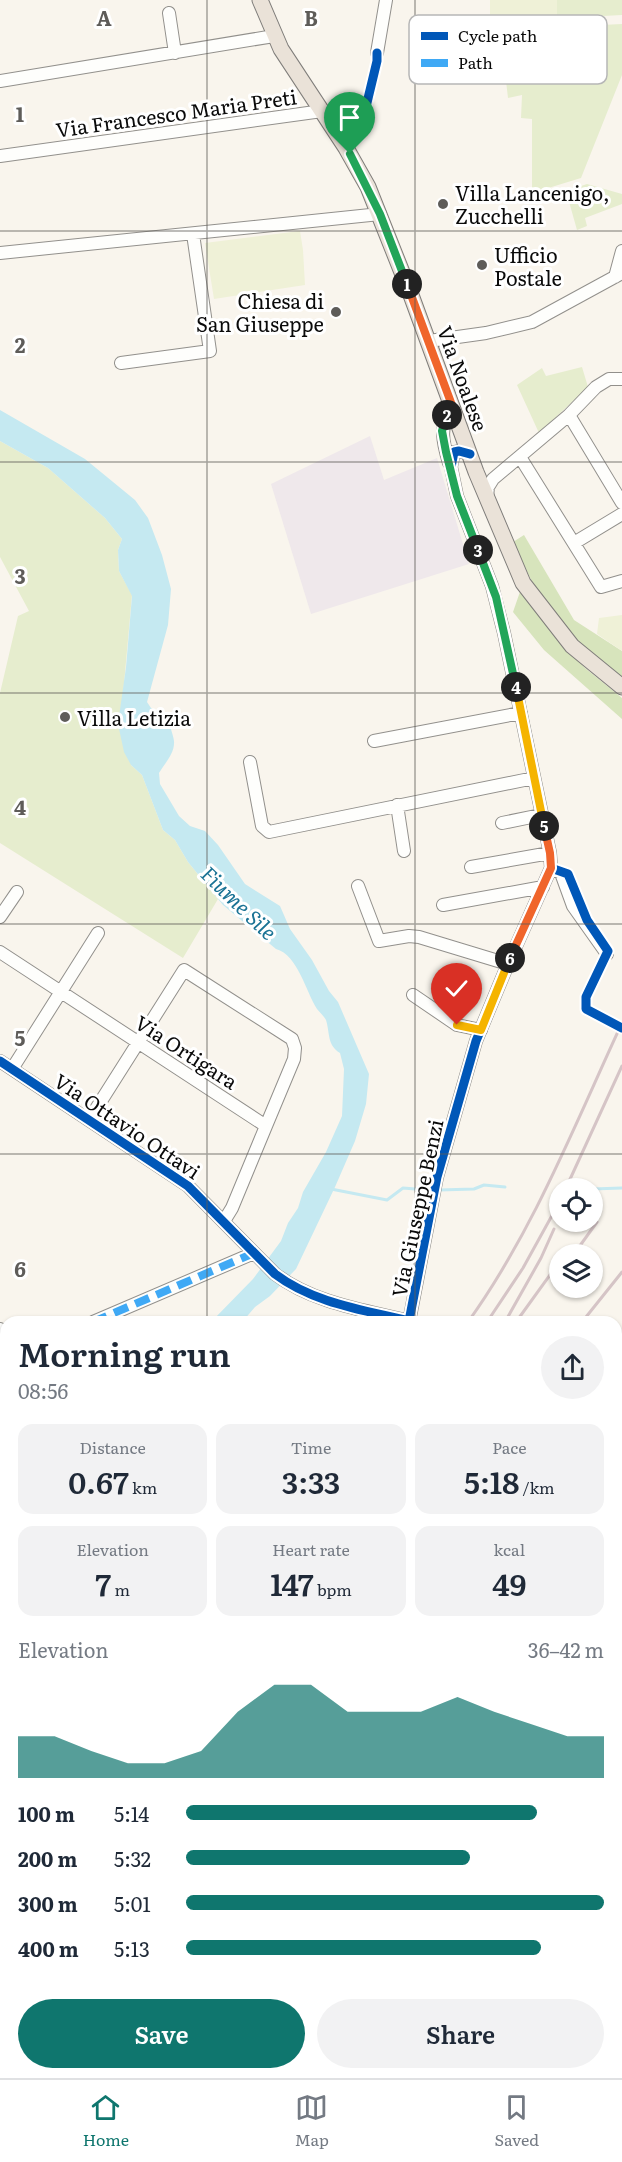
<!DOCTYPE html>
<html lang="en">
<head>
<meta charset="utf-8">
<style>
	:root { --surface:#fff; --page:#f2f2f3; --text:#1f2937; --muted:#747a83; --line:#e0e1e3; --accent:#0f766e }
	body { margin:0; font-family:Literata,serif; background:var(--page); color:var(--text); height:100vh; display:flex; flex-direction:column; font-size:22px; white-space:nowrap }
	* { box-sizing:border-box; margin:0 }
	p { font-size:20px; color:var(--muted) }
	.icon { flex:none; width:33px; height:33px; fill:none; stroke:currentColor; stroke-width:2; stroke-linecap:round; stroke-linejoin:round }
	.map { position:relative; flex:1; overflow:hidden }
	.panel { position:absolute; left:0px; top:1316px; width:622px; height:764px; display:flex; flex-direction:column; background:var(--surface); border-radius:18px 18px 0 0; box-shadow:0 2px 4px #0004 }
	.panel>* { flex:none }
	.controls { position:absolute; left:549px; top:1178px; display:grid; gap:12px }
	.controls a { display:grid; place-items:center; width:54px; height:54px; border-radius:50%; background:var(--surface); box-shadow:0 2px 4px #0004; font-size:30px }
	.pin { position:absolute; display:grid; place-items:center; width:51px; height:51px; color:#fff; margin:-62px -26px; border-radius:50% 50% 50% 0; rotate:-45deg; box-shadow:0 0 6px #0007 }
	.pin .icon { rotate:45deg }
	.km { position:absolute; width:30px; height:30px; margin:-15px; border-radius:50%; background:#222; color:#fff; font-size:16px; line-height:30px; text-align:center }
	.round { display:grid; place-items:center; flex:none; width:63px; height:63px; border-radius:32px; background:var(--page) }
	.headline { display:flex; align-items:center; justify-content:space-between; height:102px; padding:0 18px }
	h1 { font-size:33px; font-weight:600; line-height:45px }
	.metrics { display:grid; grid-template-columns:repeat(3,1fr); gap:9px; height:102px; padding:6px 18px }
	.metrics div { display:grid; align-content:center; border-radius:15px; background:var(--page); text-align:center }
	.metrics b { font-size:30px; font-weight:600 }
	.metrics small { font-size:16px; font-weight:400 }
	.metrics p { font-size:16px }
	.chart { height:168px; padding:12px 18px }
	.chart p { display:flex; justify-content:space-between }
	.chart svg { width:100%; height:108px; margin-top:6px; fill:var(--accent); opacity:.7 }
	.action { display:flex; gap:12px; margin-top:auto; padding:12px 18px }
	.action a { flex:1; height:69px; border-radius:36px; background:var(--accent); color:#fff; font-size:24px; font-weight:600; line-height:69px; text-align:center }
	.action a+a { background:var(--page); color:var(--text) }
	ul { padding:0 18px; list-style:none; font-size:20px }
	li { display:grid; grid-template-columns:96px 72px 1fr; align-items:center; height:45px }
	li i { height:15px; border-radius:8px; background:var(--accent) }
	.dock { display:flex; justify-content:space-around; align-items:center; height:84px; border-top:2px solid var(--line); background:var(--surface); font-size:16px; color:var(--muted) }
	.dock a { display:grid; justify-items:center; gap:3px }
	.dock .active { color:var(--accent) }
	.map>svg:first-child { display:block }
	.industrial { fill:#efe8eb }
	.green { fill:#e6edce }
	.forest { fill:#d7e4bc }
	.pitch { fill:#eff1d7 }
	.water { fill:#c5e9f1 }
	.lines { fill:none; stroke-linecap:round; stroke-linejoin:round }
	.stream { stroke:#c5e9f1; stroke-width:3 }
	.minor-casing { stroke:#92908c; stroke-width:14 }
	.major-casing { stroke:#7f7d7a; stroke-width:17 }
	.minor { stroke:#fefefc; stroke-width:12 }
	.major { stroke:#eae2d8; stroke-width:15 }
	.rail { stroke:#d5c4c6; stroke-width:3 }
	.quiet { stroke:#3fa9f5; stroke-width:8; stroke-dasharray:15 8; stroke-linecap:butt }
	.cycleway-casing { stroke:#fff; stroke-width:13 }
	.cycleway { stroke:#0057b8; stroke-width:9 }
	.split-1-casing { stroke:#fff; stroke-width:12 }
	.split-2-casing { stroke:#fff; stroke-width:12 }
	.split-3-casing { stroke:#fff; stroke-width:12 }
	.split-4-casing { stroke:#fff; stroke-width:12 }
	.split-5-casing { stroke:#fff; stroke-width:12 }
	.split-6-casing { stroke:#fff; stroke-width:12 }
	.split-7-casing { stroke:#fff; stroke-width:12 }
	.split-1 { stroke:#22a559; stroke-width:8 }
	.split-2 { stroke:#f0652b; stroke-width:8 }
	.split-3 { stroke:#22a559; stroke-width:8 }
	.split-4 { stroke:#22a559; stroke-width:8 }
	.split-5 { stroke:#f5b400; stroke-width:8 }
	.split-6 { stroke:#f0652b; stroke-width:8 }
	.split-7 { stroke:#f5b400; stroke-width:8 }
	.grid { fill:none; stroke:#5e5c59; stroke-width:1.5; stroke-opacity:0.55 }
	.poi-dot { fill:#5e5c59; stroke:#fff; stroke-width:2 }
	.labels { text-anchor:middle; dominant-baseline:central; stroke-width:6; stroke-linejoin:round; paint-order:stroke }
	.street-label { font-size:20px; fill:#0a0a0a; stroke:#fff }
	.poi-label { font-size:20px; fill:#0a0a0a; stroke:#fff; text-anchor:start }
	.water-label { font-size:21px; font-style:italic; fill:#1a7395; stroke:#fff }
	.key { fill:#fff; stroke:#b6b6b6; stroke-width:1.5 }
	.key-label { font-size:16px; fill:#0a0a0a }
	.grid-label { font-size:20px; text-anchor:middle; font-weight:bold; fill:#5e5c59; stroke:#fff; stroke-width:6; stroke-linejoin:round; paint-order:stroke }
</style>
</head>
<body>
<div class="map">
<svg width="622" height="2078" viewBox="0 0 622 2078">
	<rect width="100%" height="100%" fill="#f9f5ed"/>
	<path class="industrial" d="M370,436L384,480L437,458L469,564L311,614L271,484Z"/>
	<path class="green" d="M490,0H622V15L490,22Z
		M622,24V75L581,178L532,193V119L521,118L522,95L508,98L500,30Z
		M587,184L622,194V204L585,218L587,226L577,230L566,191Z
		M582,367L588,387L539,433L517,385L542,368L546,376Z
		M0,441L48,468L105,518L122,539L118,550L119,571L132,595L123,695L131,765L142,775L163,830L175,840L188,862L218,899L183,958L0,843V693L18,616L29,611L0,557Z"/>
	<path class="forest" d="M524,535L574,620L622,651V680C589,655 558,625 536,588C527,574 521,557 513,542Z
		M522,586L551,631L585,668L622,698V719L544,650L513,612Z"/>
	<path class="pitch" d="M490,0H557V18L490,22Z
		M300,231L303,250L305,285L214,299L205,243Z
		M622,615V651L597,634L599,618Z"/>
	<path class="water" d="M0,410L85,459L135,500L148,518L162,555L171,589L168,625L147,702L151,708L168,716C169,726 173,733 174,741C175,753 165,763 159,773L160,784L179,816L190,826L205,831L218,845L245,884L280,906L290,929L312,960L329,991L338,1002L369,1074L366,1104L355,1141L335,1187L296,1269L270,1296L255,1307L243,1321H212L253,1279L281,1241L288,1223L298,1208L303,1192L326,1152L342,1116L344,1069L340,1053C327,1045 330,1033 326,1020C324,1016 320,1013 317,1009C306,992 298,955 276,949L223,905L188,862L175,840L163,830L142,775L131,765L124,752L118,724L126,667L132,596L119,571L118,550L122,539L105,518L48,468L0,441Z"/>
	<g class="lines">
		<path class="stream" d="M331,1189L387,1200L403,1188L427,1190
			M592,1189L622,1188
			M439,1190L474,1189L484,1185L505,1187"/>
		<g class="minor-casing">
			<path id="minor" d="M169,13L175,53
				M377,53L386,0
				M0,81L274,36
				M0,156L322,111
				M0,253L380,214
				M615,277L622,251
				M429,341L486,333L532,322L622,273
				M121,363L210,351L193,234
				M569,415L622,503
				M520,457L601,587L622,581
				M449,463C443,443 438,425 453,408
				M487,498L488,487L493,479L569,415L596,387L609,379H622
				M574,543L622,514
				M374,741L521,713
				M250,762L262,826L269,832L534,778
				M397,805L404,851
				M502,823L541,815
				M471,867L550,853
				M551,868L561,873L573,906L607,954
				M358,886L379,941L409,936L419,937L508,964
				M443,905L543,887
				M0,917L17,892
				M0,952L266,1126L232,1208L224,1221
				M413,995L457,1025L481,1030
				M0,1061L188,1186L275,1274C313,1303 364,1310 409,1321
				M12,1069L98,933
				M89,1120L184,970L292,1039L295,1048L294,1059L266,1126
				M93,1322L254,1253
				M409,1322L437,1177L476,1041L508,964L551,868L550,853L504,633L492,586L457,496L451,467L454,452L459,451L470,454
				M0,1329L6,1333
				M0,1360L6,1358
				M616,1489L622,1491
				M0,1636L6,1632
				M616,1666H622
				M0,1700L6,1697
				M616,1743H622
				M0,1780L6,1776
				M0,1938L6,1942
				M87,2073V2078
				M298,2078V2073"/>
		</g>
		<g class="major-casing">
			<path id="major" d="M260,0L281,49L346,148L368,187L411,295L476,472L523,583L572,646L622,687"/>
		</g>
		<use href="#minor" class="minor"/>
		<use href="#major" class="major"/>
		<path class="rail" d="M566,1188L622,1066
			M574,1254L597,1222
			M468,1322C534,1230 575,1124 622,1023
			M487,1322L523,1268L560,1201
			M505,1322L541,1258L554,1229
			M516,1322L560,1261
			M582,1322L622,1272
			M0,1655L6,1652
			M0,1668L6,1664
			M0,1680L6,1676"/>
		<path class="quiet" d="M93,1322L254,1253
			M0,1360L6,1358"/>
		<g class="cycleway-casing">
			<path id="cycleway" d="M359,136L377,61V53
				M551,868L568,874L587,920L608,951L586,997V1009L622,1028
				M0,1061L188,1186L275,1274C313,1303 364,1310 409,1321L437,1177L476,1041L508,964L551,868L550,853L504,633L492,586L457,496L451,467L454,452L459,451L470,454"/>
		</g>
		<use href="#cycleway" class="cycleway"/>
	</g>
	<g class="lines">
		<g class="split-1-casing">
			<path id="split-1" d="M350,154L380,214L407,284"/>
		</g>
		<g class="split-2-casing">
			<path id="split-2" d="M407,284L453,408L447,415"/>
		</g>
		<g class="split-3-casing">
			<path id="split-3" d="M447,415L442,431L446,452L457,496L478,550"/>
		</g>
		<g class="split-4-casing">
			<path id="split-4" d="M478,550L496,597L516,687"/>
		</g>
		<g class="split-5-casing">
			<path id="split-5" d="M516,687L544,826"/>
		</g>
		<g class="split-6-casing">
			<path id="split-6" d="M510,958L551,868L550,853L544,826"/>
		</g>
		<g class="split-7-casing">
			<path id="split-7" d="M457,1025L481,1030L510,958"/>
		</g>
		<use href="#split-1" class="split-1"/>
		<use href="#split-2" class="split-2"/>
		<use href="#split-3" class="split-3"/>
		<use href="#split-4" class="split-4"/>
		<use href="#split-5" class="split-5"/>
		<use href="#split-6" class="split-6"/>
		<use href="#split-7" class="split-7"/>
	</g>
	<path class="grid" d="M207,0V1322M415,0V1322M0,231H622M0,462H622M0,693H622M0,924H622M0,1154H622M0,1385H6M616,1385H622M0,1616H6M616,1616H622M0,1847H6M616,1847H622M207,2073V2078M415,2073V2078"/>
	<g class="poi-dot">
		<circle cx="443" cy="204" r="6"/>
		<circle cx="482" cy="265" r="6"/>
		<circle cx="336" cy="312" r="6"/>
		<circle cx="65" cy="717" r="6"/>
	</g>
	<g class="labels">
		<g class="street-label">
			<text transform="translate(176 112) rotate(-8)">Via Francesco Maria Preti</text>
			<text transform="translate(464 378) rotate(70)">Via Noalese</text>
			<text transform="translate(187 1051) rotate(33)">Via Ortigara</text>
			<text transform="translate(128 1125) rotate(34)">Via Ottavio Ottavi</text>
			<text transform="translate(416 1208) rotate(-78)">Via Giuseppe Benzi</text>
		</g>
		<g class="poi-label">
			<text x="455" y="192">Villa Lancenigo,<tspan x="455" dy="23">Zucchelli</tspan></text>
			<text x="494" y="254">Ufficio<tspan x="494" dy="23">Postale</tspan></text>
			<text x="324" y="300" text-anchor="end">Chiesa di<tspan x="324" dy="23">San Giuseppe</tspan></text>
			<text x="77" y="717">Villa Letizia</text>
		</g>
		<g class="water-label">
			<text transform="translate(240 902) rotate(44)">Fiume Sile</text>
		</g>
	</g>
	<rect x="409" y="15" width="198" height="69" rx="9" class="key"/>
	<rect x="421" y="32" width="27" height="8" fill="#0057b8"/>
	<rect x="421" y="59" width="27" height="8" fill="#3fa9f5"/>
	<g class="key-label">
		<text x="458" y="42">Cycle path</text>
		<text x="458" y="69">Path</text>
	</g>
	<g class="grid-label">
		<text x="104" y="26">A</text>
		<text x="311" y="26">B</text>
		<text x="20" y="122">1</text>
		<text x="20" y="353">2</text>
		<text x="20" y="584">3</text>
		<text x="20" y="815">4</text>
		<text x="20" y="1046">5</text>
		<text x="20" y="1277">6</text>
	</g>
</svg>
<div class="controls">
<a><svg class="icon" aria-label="locate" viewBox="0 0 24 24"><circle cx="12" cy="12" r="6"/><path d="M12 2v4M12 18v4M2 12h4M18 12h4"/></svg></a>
<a><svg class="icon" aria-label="layers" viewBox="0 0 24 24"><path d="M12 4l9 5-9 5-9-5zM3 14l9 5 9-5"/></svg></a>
</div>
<div class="pin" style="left:350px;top:154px;background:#1e9e55"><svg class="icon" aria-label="arrive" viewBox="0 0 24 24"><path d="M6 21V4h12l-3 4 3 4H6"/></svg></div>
<div class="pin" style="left:457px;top:1025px;background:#d93025"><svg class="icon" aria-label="check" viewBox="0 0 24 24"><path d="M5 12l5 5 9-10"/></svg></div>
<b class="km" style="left:407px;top:284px">1</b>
<b class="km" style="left:447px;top:415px">2</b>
<b class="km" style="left:478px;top:550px">3</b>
<b class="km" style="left:516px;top:687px">4</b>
<b class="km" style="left:544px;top:826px">5</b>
<b class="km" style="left:510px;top:958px">6</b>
<section class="panel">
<div class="headline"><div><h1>Morning run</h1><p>08:56</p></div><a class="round"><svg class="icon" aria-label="share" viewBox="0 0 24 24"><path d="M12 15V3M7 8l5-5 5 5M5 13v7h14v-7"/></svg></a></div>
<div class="metrics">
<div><p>Distance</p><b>0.67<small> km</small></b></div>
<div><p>Time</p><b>3:33</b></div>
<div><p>Pace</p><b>5:18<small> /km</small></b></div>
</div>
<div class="metrics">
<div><p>Elevation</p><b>7<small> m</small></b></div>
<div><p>Heart rate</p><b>147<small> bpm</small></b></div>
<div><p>kcal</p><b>49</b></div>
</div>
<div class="chart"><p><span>Elevation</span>36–42 m</p>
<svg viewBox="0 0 160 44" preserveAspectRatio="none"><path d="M0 44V27L10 27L20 33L30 38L40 38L50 33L60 17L70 6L80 6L90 17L100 17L110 17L120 11L130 17L140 22L150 27L160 27V44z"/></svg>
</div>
<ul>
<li><b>100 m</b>5:14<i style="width:84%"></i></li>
<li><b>200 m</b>5:32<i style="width:68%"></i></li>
<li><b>300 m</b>5:01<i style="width:100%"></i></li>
<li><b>400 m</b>5:13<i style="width:85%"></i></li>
</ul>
<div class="action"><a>Save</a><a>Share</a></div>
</section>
</div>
<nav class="dock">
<a class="active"><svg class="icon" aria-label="home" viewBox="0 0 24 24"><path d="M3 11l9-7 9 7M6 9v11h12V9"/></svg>Home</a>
<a><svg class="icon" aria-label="map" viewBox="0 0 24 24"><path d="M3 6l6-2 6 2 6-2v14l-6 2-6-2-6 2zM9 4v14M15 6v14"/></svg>Map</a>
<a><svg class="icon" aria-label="saved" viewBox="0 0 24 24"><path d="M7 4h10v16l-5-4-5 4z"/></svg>Saved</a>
</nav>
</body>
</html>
